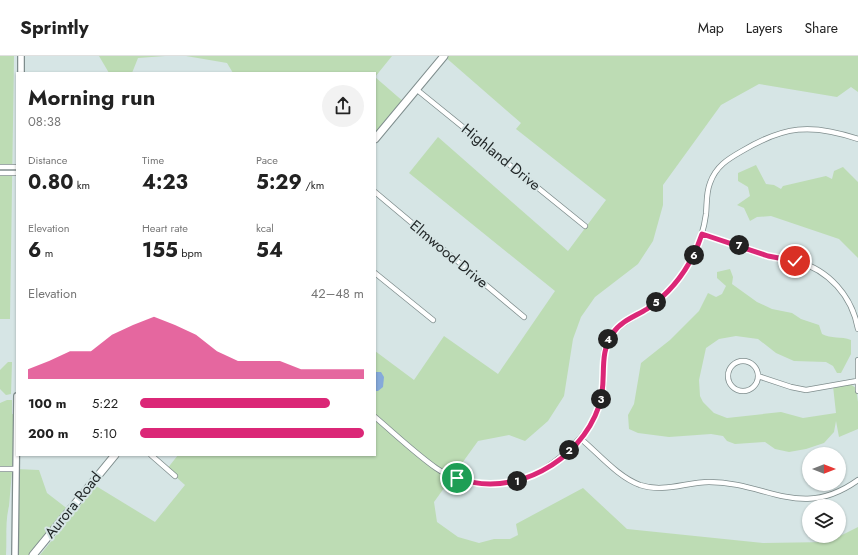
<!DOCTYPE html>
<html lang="en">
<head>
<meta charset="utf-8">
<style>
	:root { --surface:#fff; --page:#f2f2f2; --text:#222; --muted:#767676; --line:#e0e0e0; --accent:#db2777 }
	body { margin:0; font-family:Jost,sans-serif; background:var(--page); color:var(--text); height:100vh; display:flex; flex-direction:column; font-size:15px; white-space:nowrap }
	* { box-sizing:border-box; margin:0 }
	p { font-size:13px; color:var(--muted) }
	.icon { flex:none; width:22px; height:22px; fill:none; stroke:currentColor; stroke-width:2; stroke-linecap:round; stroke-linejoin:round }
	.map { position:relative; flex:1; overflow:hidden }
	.drawer { position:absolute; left:16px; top:16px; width:360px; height:384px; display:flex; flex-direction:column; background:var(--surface); border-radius:0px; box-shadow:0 1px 3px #0004 }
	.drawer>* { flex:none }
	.needle { width:26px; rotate:90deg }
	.buttons { position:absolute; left:802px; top:391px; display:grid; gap:8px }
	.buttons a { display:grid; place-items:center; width:44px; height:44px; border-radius:50%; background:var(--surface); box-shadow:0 1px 3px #0004; font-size:20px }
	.pin { position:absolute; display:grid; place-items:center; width:34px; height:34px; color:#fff; margin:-17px; border:2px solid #fff; border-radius:50%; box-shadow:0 1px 4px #0007 }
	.km { position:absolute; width:20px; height:20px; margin:-10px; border-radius:50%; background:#222; color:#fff; font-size:11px; line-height:20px; text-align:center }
	.round { display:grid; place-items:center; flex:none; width:42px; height:42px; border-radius:21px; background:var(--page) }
	.overview { display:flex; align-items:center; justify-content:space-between; height:68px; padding:0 12px }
	h1 { font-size:22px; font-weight:700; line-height:30px }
	.metrics { display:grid; grid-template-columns:repeat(3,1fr); gap:6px; height:68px; padding:4px 12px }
	.metrics div { display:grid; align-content:center }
	.metrics b { font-size:20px; font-weight:700 }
	.metrics small { font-size:11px; font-weight:400 }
	.metrics p { font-size:11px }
	.chart { height:112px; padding:8px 12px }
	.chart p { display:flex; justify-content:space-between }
	.chart svg { width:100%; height:72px; margin-top:4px; fill:var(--accent); opacity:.7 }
	ul { padding:0 12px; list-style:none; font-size:13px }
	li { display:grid; grid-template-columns:64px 48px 1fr; align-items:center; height:30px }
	li i { height:10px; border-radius:5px; background:var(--accent) }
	header { display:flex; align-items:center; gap:24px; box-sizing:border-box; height:56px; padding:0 20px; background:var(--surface); border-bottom:1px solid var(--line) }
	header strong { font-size:19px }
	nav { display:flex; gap:22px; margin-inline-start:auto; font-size:14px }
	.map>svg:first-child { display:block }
	.green { fill:#bddcb4 }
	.water { fill:#85a9da }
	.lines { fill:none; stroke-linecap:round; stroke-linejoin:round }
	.minor-casing { stroke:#7f8d8d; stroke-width:6 }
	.tertiary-casing { stroke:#7f8d8d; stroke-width:8 }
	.primary-casing { stroke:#7f8d8d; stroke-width:9 }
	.minor { stroke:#fff; stroke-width:4.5 }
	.tertiary { stroke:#fff; stroke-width:5.5 }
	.primary { stroke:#fff; stroke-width:7 }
	.route-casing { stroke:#fff; stroke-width:8 }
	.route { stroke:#db2777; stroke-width:5 }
	.labels { text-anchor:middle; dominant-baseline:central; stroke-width:4; stroke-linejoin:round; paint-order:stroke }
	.street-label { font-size:15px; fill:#1f2425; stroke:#d6e5e5 }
</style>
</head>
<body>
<header>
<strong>Sprintly</strong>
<nav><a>Map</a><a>Layers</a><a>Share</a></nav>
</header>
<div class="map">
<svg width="858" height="499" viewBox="0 0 858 499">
	<rect width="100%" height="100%" fill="#d6e5e5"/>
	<path class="green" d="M0,0H14L10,263H0Z
		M99,0H165L138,2L132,17H109Z
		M186,0H392L375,21L405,47L375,83V17H233L227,7Z
		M444,0H858V36L851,31L837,41L759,28L721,49L663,129V149L653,185L638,208L595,241L581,261L573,283L564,340L548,365L525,385L509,379L478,385L434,446L437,466L458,481L479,487L494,483H510L518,479L516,468L583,432L627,473L763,487L828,486L858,471V499H40L96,430L155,466L185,429L167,413L178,399H375V295L414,324L444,280L498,318L555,235L409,117L438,81L568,195L606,144L516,73L521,67Z
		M756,109L766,128L774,129L781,133L783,130L826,120L832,123L834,115L843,111L858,126V202L839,183L771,160L757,161L750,165L744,152L737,149L750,140L748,131L738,125V117Z
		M730,213L733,221L732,228L757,246L772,253L792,257L801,263L819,269L822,278C831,283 841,280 851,284V298L841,317H837L833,310L826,306L794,305L776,297L758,283L736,280L719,283L706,292L699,324L700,340L703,346L714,357L727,362L781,356L803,362L836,357L833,330L850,328L856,332L858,346V373L839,381L836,365L834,376L824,387L806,393L789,396L775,393L765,386L735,388L727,385L723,380L711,378L669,381L638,377L629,373L628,359L634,348L641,307L670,284L699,255L708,237L716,241L722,238L726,230L717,222V216Z
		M8,306H12L11,338L6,339L0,333V314Z
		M7,344H12V358H17L9,450C5,466 7,482 6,499H0V347Z
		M16,413L39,414L47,437L69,454L33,499H15Z"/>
	<path class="water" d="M375,316H381L384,321L383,331L378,335H375Z"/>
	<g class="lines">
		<g class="minor-casing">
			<path id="minor" d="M416,33L585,170
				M0,111H17
				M0,117H17
				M375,136L524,261
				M702,178C723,185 744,193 766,200C775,203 786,203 796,205C829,214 852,240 858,273
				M375,217L433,264
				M858,304V335
				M728 320a15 15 0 1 1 30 0a15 15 0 1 1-30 0Z
				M758,320L791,331L806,334L857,325
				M375,361C395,378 415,397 436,412C471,436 519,433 553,407C571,393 587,378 597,357C601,347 603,336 604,325C604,312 601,299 607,287C616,268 634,262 650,251C661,243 672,232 680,221C694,202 703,181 706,158C707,148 706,137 710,127C716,110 728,103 742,95C784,70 811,67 858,83
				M581,383C599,398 618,421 640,429C664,437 686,426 709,426C767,426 801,465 858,424
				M151,399L175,420
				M0,413H16"/>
		</g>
		<g class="tertiary-casing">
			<path id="tertiary" d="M21,17V0
				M15,499L17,340"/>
		</g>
		<g class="primary-casing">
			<path id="primary" d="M375,83L444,0
				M33,499L115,399"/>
		</g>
		<use href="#minor" class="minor"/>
		<use href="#tertiary" class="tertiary"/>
		<use href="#primary" class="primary"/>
	</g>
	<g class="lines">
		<g class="route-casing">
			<path id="route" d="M457,422C513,443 580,406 599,350C608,326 597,299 613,277C621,265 636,260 647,253C673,235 692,208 702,178L768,200L795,205"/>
		</g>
		<use href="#route" class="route"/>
	</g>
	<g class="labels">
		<g class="street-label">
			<text transform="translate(501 101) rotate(39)">Highland Drive</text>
			<text transform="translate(449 198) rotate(40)">Elmwood Drive</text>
			<text transform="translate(73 449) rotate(-51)">Aurora Road</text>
		</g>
	</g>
</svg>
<div class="buttons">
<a><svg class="needle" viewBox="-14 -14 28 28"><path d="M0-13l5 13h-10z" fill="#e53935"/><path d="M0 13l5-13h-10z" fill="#767676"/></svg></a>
<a><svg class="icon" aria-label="layers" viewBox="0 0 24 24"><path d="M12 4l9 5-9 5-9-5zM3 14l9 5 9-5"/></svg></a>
</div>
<div class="pin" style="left:457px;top:422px;background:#1e9e55"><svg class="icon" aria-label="arrive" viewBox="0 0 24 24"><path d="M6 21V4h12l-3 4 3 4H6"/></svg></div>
<div class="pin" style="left:795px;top:205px;background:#d93025"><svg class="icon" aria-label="check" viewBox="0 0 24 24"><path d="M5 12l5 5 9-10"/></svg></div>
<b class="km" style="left:517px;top:425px">1</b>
<b class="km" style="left:569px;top:394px">2</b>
<b class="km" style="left:601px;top:343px">3</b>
<b class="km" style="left:608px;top:283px">4</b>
<b class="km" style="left:656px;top:246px">5</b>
<b class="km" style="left:694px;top:199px">6</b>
<b class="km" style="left:739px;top:189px">7</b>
<section class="drawer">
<div class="overview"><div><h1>Morning run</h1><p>08:38</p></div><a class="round"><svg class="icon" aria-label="share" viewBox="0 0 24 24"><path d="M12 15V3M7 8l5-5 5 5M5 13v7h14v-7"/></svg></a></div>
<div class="metrics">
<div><p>Distance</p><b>0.80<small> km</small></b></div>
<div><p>Time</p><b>4:23</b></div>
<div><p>Pace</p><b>5:29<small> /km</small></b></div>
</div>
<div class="metrics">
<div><p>Elevation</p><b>6<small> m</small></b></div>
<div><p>Heart rate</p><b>155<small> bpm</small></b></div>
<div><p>kcal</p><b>54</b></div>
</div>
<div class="chart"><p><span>Elevation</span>42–48 m</p>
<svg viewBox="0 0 160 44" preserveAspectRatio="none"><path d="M0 44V38L10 33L20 27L30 27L40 17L50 11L60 6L70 11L80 17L90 27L100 33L110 33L120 33L130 38L140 38L150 38L160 38V44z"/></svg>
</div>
<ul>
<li><b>100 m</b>5:22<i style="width:85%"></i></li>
<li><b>200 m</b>5:10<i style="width:100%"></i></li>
</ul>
</section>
</div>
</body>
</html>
